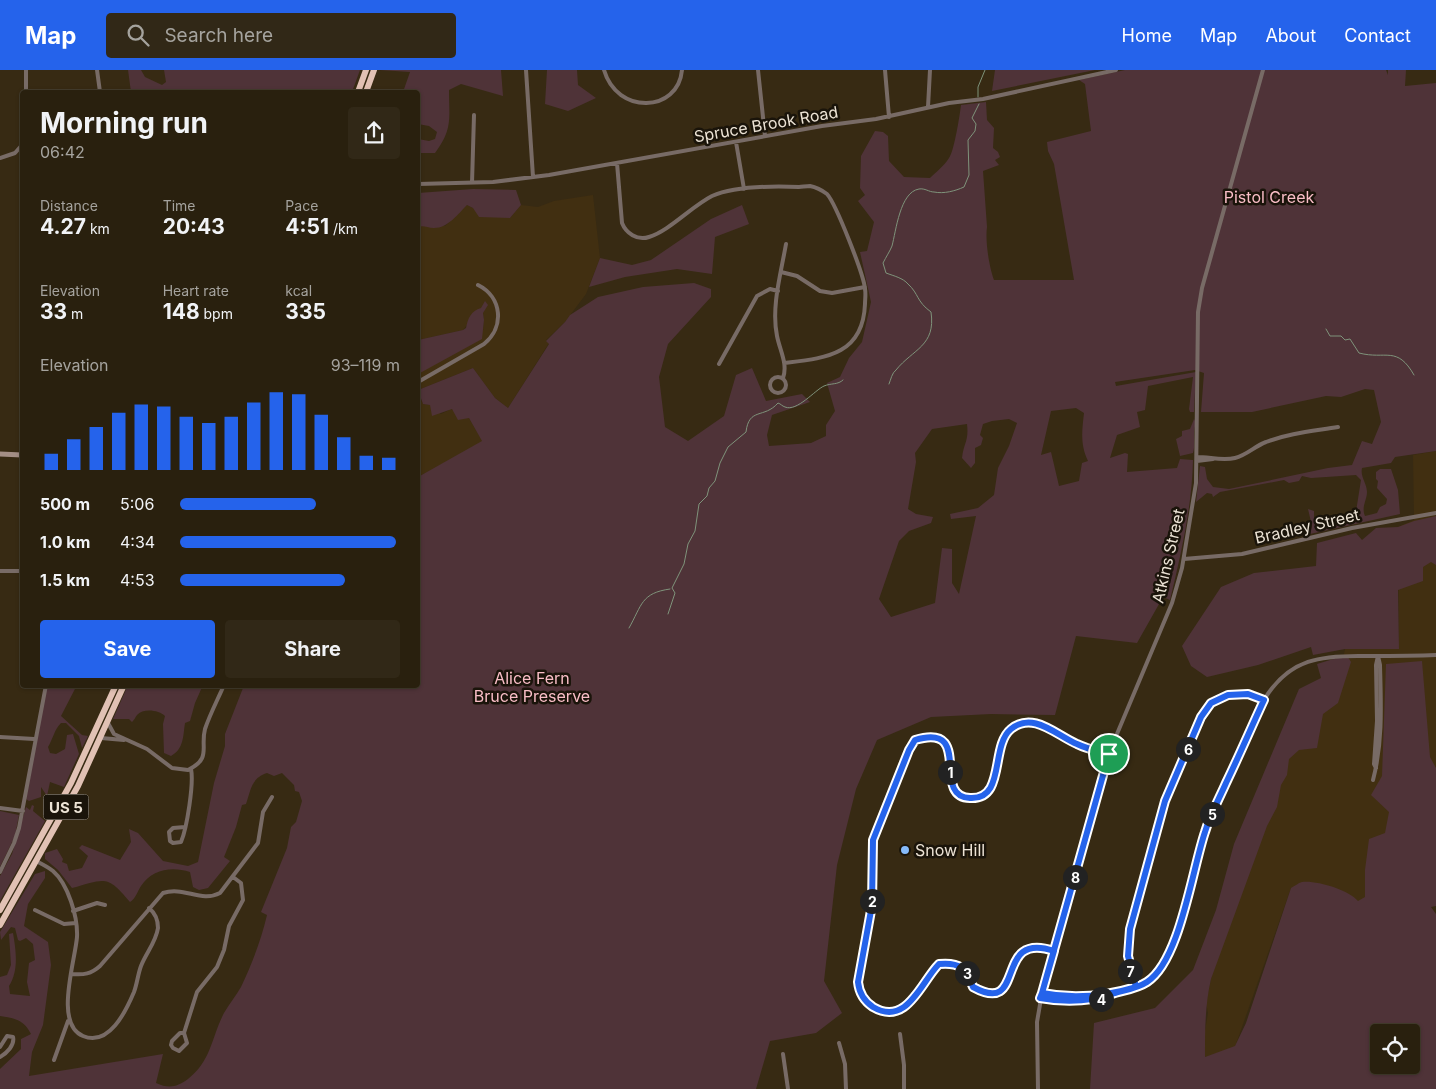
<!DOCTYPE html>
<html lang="en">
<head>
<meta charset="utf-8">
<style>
	:root { --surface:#29200e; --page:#312817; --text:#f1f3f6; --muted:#a5a39e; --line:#453e2e; --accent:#2563eb }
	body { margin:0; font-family:Inter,sans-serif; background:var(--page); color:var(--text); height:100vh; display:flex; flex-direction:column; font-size:19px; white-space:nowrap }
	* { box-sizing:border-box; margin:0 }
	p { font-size:16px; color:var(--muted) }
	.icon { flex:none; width:28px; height:28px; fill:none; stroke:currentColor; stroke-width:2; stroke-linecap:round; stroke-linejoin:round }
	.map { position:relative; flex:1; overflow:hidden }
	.side { position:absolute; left:20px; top:20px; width:400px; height:598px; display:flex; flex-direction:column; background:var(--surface); border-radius:5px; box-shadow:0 1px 4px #0004,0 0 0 1px var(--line) }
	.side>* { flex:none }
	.controls { position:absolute; left:1370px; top:954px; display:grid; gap:10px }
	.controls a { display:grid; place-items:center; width:50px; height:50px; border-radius:5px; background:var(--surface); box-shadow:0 1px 4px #0004,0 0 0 1px var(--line); font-size:25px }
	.pin { position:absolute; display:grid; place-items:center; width:42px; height:42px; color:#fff; margin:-21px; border:2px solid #fff; border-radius:50%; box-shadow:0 1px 5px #0007 }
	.km { position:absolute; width:25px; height:25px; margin:-12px; border-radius:50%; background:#222; color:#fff; font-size:14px; line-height:25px; text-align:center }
	.round { display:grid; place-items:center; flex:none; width:52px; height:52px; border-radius:5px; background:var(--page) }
	.overview { display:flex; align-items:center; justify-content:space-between; height:85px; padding:0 20px }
	h1 { font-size:28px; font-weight:700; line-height:38px }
	.metrics { display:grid; grid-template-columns:repeat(3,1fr); gap:8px; height:85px; padding:5px 20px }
	.metrics div { display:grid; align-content:center }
	.metrics b { font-size:21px; font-weight:700 }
	.metrics small { font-size:14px; font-weight:400 }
	.metrics p { font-size:14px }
	.chart { height:140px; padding:10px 20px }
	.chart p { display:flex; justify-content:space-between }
	.chart svg { width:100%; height:90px; margin-top:5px; stroke:var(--accent); stroke-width:6 }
	.cta { display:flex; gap:10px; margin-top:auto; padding:10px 20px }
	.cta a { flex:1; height:58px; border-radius:5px; background:var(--accent); color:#fff; font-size:20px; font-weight:700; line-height:58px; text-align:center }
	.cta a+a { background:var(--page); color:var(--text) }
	ul { padding:0 20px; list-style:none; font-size:16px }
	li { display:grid; grid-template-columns:80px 60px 1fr; align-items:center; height:38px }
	li i { height:12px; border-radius:6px; background:var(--accent) }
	header { display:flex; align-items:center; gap:30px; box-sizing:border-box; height:70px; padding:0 25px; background:var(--accent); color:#fff }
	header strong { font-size:24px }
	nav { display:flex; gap:28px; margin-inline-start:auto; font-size:18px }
	.search { width:350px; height:45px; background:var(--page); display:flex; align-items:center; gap:12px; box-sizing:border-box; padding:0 18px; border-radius:5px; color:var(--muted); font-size:19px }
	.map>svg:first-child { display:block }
	.built { fill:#412f11 }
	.green { fill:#4f3338; fill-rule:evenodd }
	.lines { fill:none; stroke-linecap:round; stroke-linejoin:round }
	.stream { stroke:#7f937b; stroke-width:1 }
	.street { stroke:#786b66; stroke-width:4 }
	.secondary { stroke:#a38e85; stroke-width:5 }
	.highway { stroke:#e1c1b4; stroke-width:6 }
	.route-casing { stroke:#fff; stroke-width:10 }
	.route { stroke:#2563eb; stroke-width:6 }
	.poi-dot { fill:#86bbfb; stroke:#1a140a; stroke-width:2 }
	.labels { text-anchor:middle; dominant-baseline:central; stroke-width:5; stroke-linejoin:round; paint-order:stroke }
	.shield { fill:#1a140a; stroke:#ada598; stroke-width:1 }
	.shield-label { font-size:15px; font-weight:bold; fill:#ece3d5 }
	.street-label { font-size:16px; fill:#ece3d5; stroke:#1a140a }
	.park-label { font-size:16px; fill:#fabec7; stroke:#1a140a }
	.poi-label { font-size:16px; fill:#ece3d5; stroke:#1a140a; text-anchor:start }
</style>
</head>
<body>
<header>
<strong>Map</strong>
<div class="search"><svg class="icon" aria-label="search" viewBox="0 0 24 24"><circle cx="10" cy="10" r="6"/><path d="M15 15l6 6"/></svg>Search here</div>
<nav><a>Home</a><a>Map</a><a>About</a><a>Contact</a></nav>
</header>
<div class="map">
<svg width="1436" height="1019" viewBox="0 0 1436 1019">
	<rect width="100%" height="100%" fill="#372a13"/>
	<path class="built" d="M593,125L600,188L586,224L565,252L546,270L549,273L508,338L495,328L473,298L418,320V294L420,302L483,260L484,250L483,243L485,237L481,238L463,260L418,270V157L424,155L445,156L467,135L473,138L510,148L521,135L538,137L554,131Z
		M418,323L423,334L430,335L441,344L451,339L469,348L483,372L418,407Z
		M1436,381V704L1395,779L1366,843L1291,818L1235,977L1205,987V961L1208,943L1206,933L1211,909L1286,683L1318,638L1334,629L1345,579H1399L1398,457L1414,450L1413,385Z"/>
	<path class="green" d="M128,0H141L145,7L162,15L166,12L164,0H360L352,22H131Z
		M380,0H501L503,26L461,14L449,20C449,49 453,59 435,83H418V69L429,71L435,69L437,62L429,56L418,54V22H403L410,2Z
		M547,0H577L578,15L596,28L568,41L545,34Z
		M995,0H1095L992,21Z
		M1125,0H1386L1388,5V0H1406L1405,16L1436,13V381L1395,387L1391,393L1362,398C1360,407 1367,413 1367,422C1367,430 1361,437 1365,446L1377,443L1380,437L1386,434L1387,429L1377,418L1378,411L1376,409V402L1380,399H1391L1398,420L1400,444L1310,464L1312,456L1308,439L1314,441V453L1317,458H1323L1355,448L1361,410L1356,405L1311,408L1302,406L1299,411L1289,413L1284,410L1220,422L1213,427L1212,424L1207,423L1196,432L1200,396L1205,397L1207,409L1213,417L1229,419L1328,398L1352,395L1362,371L1372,374L1381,352L1374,320L1365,319L1341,327L1326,326L1252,342H1201L1204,303L1195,300L1115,312L1116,316L1196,302L1194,342H1190L1189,339L1193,307L1148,316L1145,340L1137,342L1140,357L1117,365L1110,388L1125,383L1128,384L1127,402L1177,398L1180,389L1193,390C1192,437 1181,484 1170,530L1163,527L1137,573L1076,566L1055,645L991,644L931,647L877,670L856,719L837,795L824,911L842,943L816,963L770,971L756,1019H0V999L21,979V969L31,964C24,950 15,948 0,946V907L7,905L11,895L9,864L13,863C16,881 19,900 9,916L10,924L30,926L27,912L29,893L35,890L33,874L26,868L20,871L18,870L15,858L11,857L1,870L0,862L35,804L45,801V808L28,834L24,856L48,872L51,895L43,955L32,982L29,1006L163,984L156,1013C169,1019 177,1017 188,1009C212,990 211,968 224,943C229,934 236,926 241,917C252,894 261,870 267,845L261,842L287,778L291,757L296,752L302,731L299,722L295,721L294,715L282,703L274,706L267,703C251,708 251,720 246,734L242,735L236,757L224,787L230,791L208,818L199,820L193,817L190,802C172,796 152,799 141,816C137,822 136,828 130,832C107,804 105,809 72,818L58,800L45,789V783L57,779L63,789L62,792L67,794L69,801L82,798L88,786L79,778L82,775L120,790L131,772L129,759L138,763L163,791L188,796L198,792L214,713L225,676V664L243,618L247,619V615H418V407L482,371L469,348L458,350L452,339L432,346L430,335L423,334L418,320L473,298L495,328L508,338L549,274L546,271L565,252L570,245L598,227L643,217L694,213L711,219V227L668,274L659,307L665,357L688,371L724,346L736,305L752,298L766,331L802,324L810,332L772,345L767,365L769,376L811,373L826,366V355L835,341L827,313L840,307L849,288L862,272L871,232L860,182L867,181L874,152L858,131L865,125L860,118L861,86L875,61L883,62L888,66L889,91L904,107L930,108C936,102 944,96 949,88C954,82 960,44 961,35L986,32L987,50L994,58L993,78L998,82L1000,87L995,90L999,95L983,101L987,157C985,170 989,197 994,210H1074L1054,94L1048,81L1047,72L1091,61L1085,14L1079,10ZM1076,338L1084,343C1082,361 1080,374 1088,391L1082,393L1079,411L1059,416L1051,382L1041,385L1051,341ZM1009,349L1017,353L1009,376L998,398L994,425L978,438L950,444L951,449L976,446L959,524L952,513V479L942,478L935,533L891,547L879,529L899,471L909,461L931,453L933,447L916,444L908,439L916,392L915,383L932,359L967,354C969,371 964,372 962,388L971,398L975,393V378L981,375L983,368L980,365L983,354L992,351Z
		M473,119L516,120L521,135L510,148L479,147L473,138L467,135C458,144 448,158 434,158C427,158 424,155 418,157V123Z
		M742,135L749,154L715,167L712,204L677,199L625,207L589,217L600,188L632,195L651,190L711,149Z
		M485,231L488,235L483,243L484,250L482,269L420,303L418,294V270L463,260L466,258C468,248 471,241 481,238Z
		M1194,349L1196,353C1192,363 1196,373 1193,383L1180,386L1176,369L1182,366V361L1190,359Z
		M1436,446V495L1431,492L1423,497V511L1398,520L1399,579H1345L1313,585L1311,577L1258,595L1207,607L1191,596L1182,576L1221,517L1254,503L1316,496L1317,473L1356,463L1362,470L1376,458L1398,457L1414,451Z
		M1340,587H1348L1351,592L1338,633L1323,644L1317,678L1299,680L1289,689L1287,705L1281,715L1277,737L1267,756L1211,909C1205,935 1205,960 1205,987L1235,976L1246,953L1291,818C1295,816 1298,813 1302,812C1316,810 1349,820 1358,831L1365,827V800L1369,769L1385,763L1389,742L1371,725L1382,706L1386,594L1422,591L1430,687L1436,698V836L1431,837L1436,844V1019H1090L1094,953L1155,938L1193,900L1216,840L1234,774L1299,619L1321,608L1317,594ZM1379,962H1411V995H1379Z
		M47,615H77L61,646L82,665L88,666L82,678L79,666L66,653H61C54,660 53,669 48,677L50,683L56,684L65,679L67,665L73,664L79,684L64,717L50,712L47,726L41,717V727L29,731L26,729Z
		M128,615H203L195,633L190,651L185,653C183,666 184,679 171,686L164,683L163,654L165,646C159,640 143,638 137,645C135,648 134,650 132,652L129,649H113Z
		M32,735L34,736L33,741L45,751L0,831V806L12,784L26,737L30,740Z
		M0,741L19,745L15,766L0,797Z"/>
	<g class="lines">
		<path class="stream" d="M978,27V17L985,0
			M1326,259L1330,266H1341L1345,270L1350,269L1359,283C1386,290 1397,275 1414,305
			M889,314C891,309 892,303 896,300C913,279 936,276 931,242C916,231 919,224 908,214C903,208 894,206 886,203L883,193C886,187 890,181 892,176C896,161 900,122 919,119C925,118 929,122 934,122C944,124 955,121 964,117L969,105L968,70L975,61L976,54L972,48L979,34
			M668,544L675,523L672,518L684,494L688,474L695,461L699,434L707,426L709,418L715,411L720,393L728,377L746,362C749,337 764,349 778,333C781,334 782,336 785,337C797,342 815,320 824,316C831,313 838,315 843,310
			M629,558C642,535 641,523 670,519"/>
		<path class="street" d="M97,0L100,22
			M526,0L533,107
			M604,0C617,45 678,43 682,0
			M758,0L765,66
			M885,0L889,47
			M26,22V0
			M928,37L930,0
			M736,72L744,119
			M0,88L15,83L22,75
			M617,93L622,153C626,163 637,171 649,167C669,161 692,136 712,126C735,116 774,116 799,117C802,117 806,116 810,116C815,117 823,121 827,124C836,134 864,205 865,219C866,224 865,229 865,234C863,285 826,288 785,293
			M472,113L474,45
			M418,114L493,112L549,105L822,56L876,49L949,33L983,29L1116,0
			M781,202L797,206L820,221L832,223L865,217
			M719,294L757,226L770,219L778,221
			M770 315a8 8 0 1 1 16 0a8 8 0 1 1-16 0Z
			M783,308C788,294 780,281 777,266C771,237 781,203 786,174
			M418,312L484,274C505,257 502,227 478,215
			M1197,387C1210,387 1222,391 1235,388C1247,385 1255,376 1266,372C1289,363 1314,361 1338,357
			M1197,391L1213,389
			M1184,489L1242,484L1352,458L1436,443
			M0,501H22
			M108,653L114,664L147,679L172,698L188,700C212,688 200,678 205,659C210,644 218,629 224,615
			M0,667L34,669
			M101,668L124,670
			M1376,698L1374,694L1377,651L1376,595L1378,586
			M1373,710C1383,672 1381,634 1380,595L1378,586
			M0,738L23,741
			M185,757L173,758L169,762L170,771L173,773L181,772C187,758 194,713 191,699
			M36,791C42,794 48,797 53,801C68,814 78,847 77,867C75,892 54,954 83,966C109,977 126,941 134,922C137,914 138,904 141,896C146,883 156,872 158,858C158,850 155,843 149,838
			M0,802L14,773L19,758L46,615
			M35,840L64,854L76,853
			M73,841L97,833L105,835
			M1054,881C992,860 1028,947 973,917C965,899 960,892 939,894L930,903L912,931L898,940L887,942L876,939L868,933L860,922L858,907L872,830L873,770L909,680C914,672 919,667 930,667C958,667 945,700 952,716C956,725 964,729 974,728C1006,725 991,676 1011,659C1033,641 1057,665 1077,674C1087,679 1098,681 1109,684
			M72,904C84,905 91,904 100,896L163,823C184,816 201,833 220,823L258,773L263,742L272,727
			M1136,917L1128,886L1130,859L1165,731L1201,647L1211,633L1228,625L1248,624L1264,630
			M1042,923L1074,926L1112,924
			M1041,928L1074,931L1102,929L1142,915L1160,900L1167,890L1178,857L1207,756L1264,630C1289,588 1322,585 1367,586C1390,586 1413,586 1436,585
			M184,963H180L172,971L171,975L173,978L179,981L187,973L184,963L197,922L217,897L224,880L229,856L243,830L241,813L233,807
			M900,964L904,995V1019
			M839,973L845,994L846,1019
			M0,977L7,966L13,967C15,975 7,983 0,987
			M783,984L788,1019
			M54,990L68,951
			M1038,1019L1037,952L1042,923L1114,671L1172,533L1182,498L1196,413L1198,242L1202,218L1263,0"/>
		<path class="secondary" d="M0,384L22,385"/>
		<path class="highway" d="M358,22L366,0
			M366,22L374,0
			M0,840L71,713L116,615
			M0,855L78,716L124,615"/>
	</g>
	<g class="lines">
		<g class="route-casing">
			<path id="route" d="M1109,684C1098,681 1087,679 1077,674C1056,665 1033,641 1011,659C990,676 1006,730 970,728C930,727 975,652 915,670L909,680L873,770L872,835L858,912C859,922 864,931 873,937C907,957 921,912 939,894C960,892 966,898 973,917C1028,947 992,860 1054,881L1042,923L1040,928C1067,933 1090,932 1115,923C1126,920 1138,918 1147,912C1180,891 1192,800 1205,762C1210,745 1219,729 1226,713C1239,686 1251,658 1264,630L1248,624L1228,625L1211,633L1201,647L1165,731L1130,859L1128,886L1136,917C1106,926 1072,929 1042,923L1109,684"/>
		</g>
		<use href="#route" class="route"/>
	</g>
	<circle class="poi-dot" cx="905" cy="780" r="5"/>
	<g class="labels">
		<rect class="shield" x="43.5" y="724.5" width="45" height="25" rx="4"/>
		<g class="shield-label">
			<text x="66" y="737">US 5</text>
		</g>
		<g class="street-label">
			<text transform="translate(766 54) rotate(-10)">Spruce Brook Road</text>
			<text transform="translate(1307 456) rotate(-13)">Bradley Street</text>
			<text transform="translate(1168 486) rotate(-77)">Atkins Street</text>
		</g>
		<g class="park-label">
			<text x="1269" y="127">Pistol Creek</text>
			<text x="532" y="608">Alice Fern<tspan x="532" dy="18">Bruce Preserve</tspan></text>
		</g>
		<g class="poi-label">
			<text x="915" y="780">Snow Hill</text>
		</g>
	</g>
</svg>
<div class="controls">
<a><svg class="icon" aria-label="locate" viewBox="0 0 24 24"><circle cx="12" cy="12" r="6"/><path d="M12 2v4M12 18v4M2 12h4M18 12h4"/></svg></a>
</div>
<div class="pin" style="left:1109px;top:684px;background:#1e9e55"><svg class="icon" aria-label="arrive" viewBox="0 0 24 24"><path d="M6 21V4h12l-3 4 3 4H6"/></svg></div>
<b class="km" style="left:950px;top:702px">1</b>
<b class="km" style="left:872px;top:831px">2</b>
<b class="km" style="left:967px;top:903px">3</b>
<b class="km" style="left:1101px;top:929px">4</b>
<b class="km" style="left:1212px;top:744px">5</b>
<b class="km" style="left:1188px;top:679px">6</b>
<b class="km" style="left:1130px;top:901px">7</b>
<b class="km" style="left:1075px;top:807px">8</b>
<section class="side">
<div class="overview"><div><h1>Morning run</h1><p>06:42</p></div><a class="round"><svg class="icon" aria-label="share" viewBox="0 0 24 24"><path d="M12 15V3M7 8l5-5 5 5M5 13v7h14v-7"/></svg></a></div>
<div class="metrics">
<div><p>Distance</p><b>4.27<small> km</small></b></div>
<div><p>Time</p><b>20:43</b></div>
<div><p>Pace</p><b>4:51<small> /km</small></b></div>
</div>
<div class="metrics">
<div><p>Elevation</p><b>33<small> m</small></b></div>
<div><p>Heart rate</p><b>148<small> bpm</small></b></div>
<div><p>kcal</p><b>335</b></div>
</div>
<div class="chart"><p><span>Elevation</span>93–119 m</p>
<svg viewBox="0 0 160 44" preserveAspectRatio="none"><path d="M5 44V36M15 44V29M25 44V23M35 44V16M45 44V12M55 44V13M65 44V18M75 44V21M85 44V18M95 44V11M105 44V6M115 44V7M125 44V17M135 44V28M145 44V37M155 44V38"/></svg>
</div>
<ul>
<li><b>500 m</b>5:06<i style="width:62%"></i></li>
<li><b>1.0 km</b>4:34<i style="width:98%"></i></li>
<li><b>1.5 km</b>4:53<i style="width:75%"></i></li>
</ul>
<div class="cta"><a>Save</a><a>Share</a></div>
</section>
</div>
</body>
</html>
